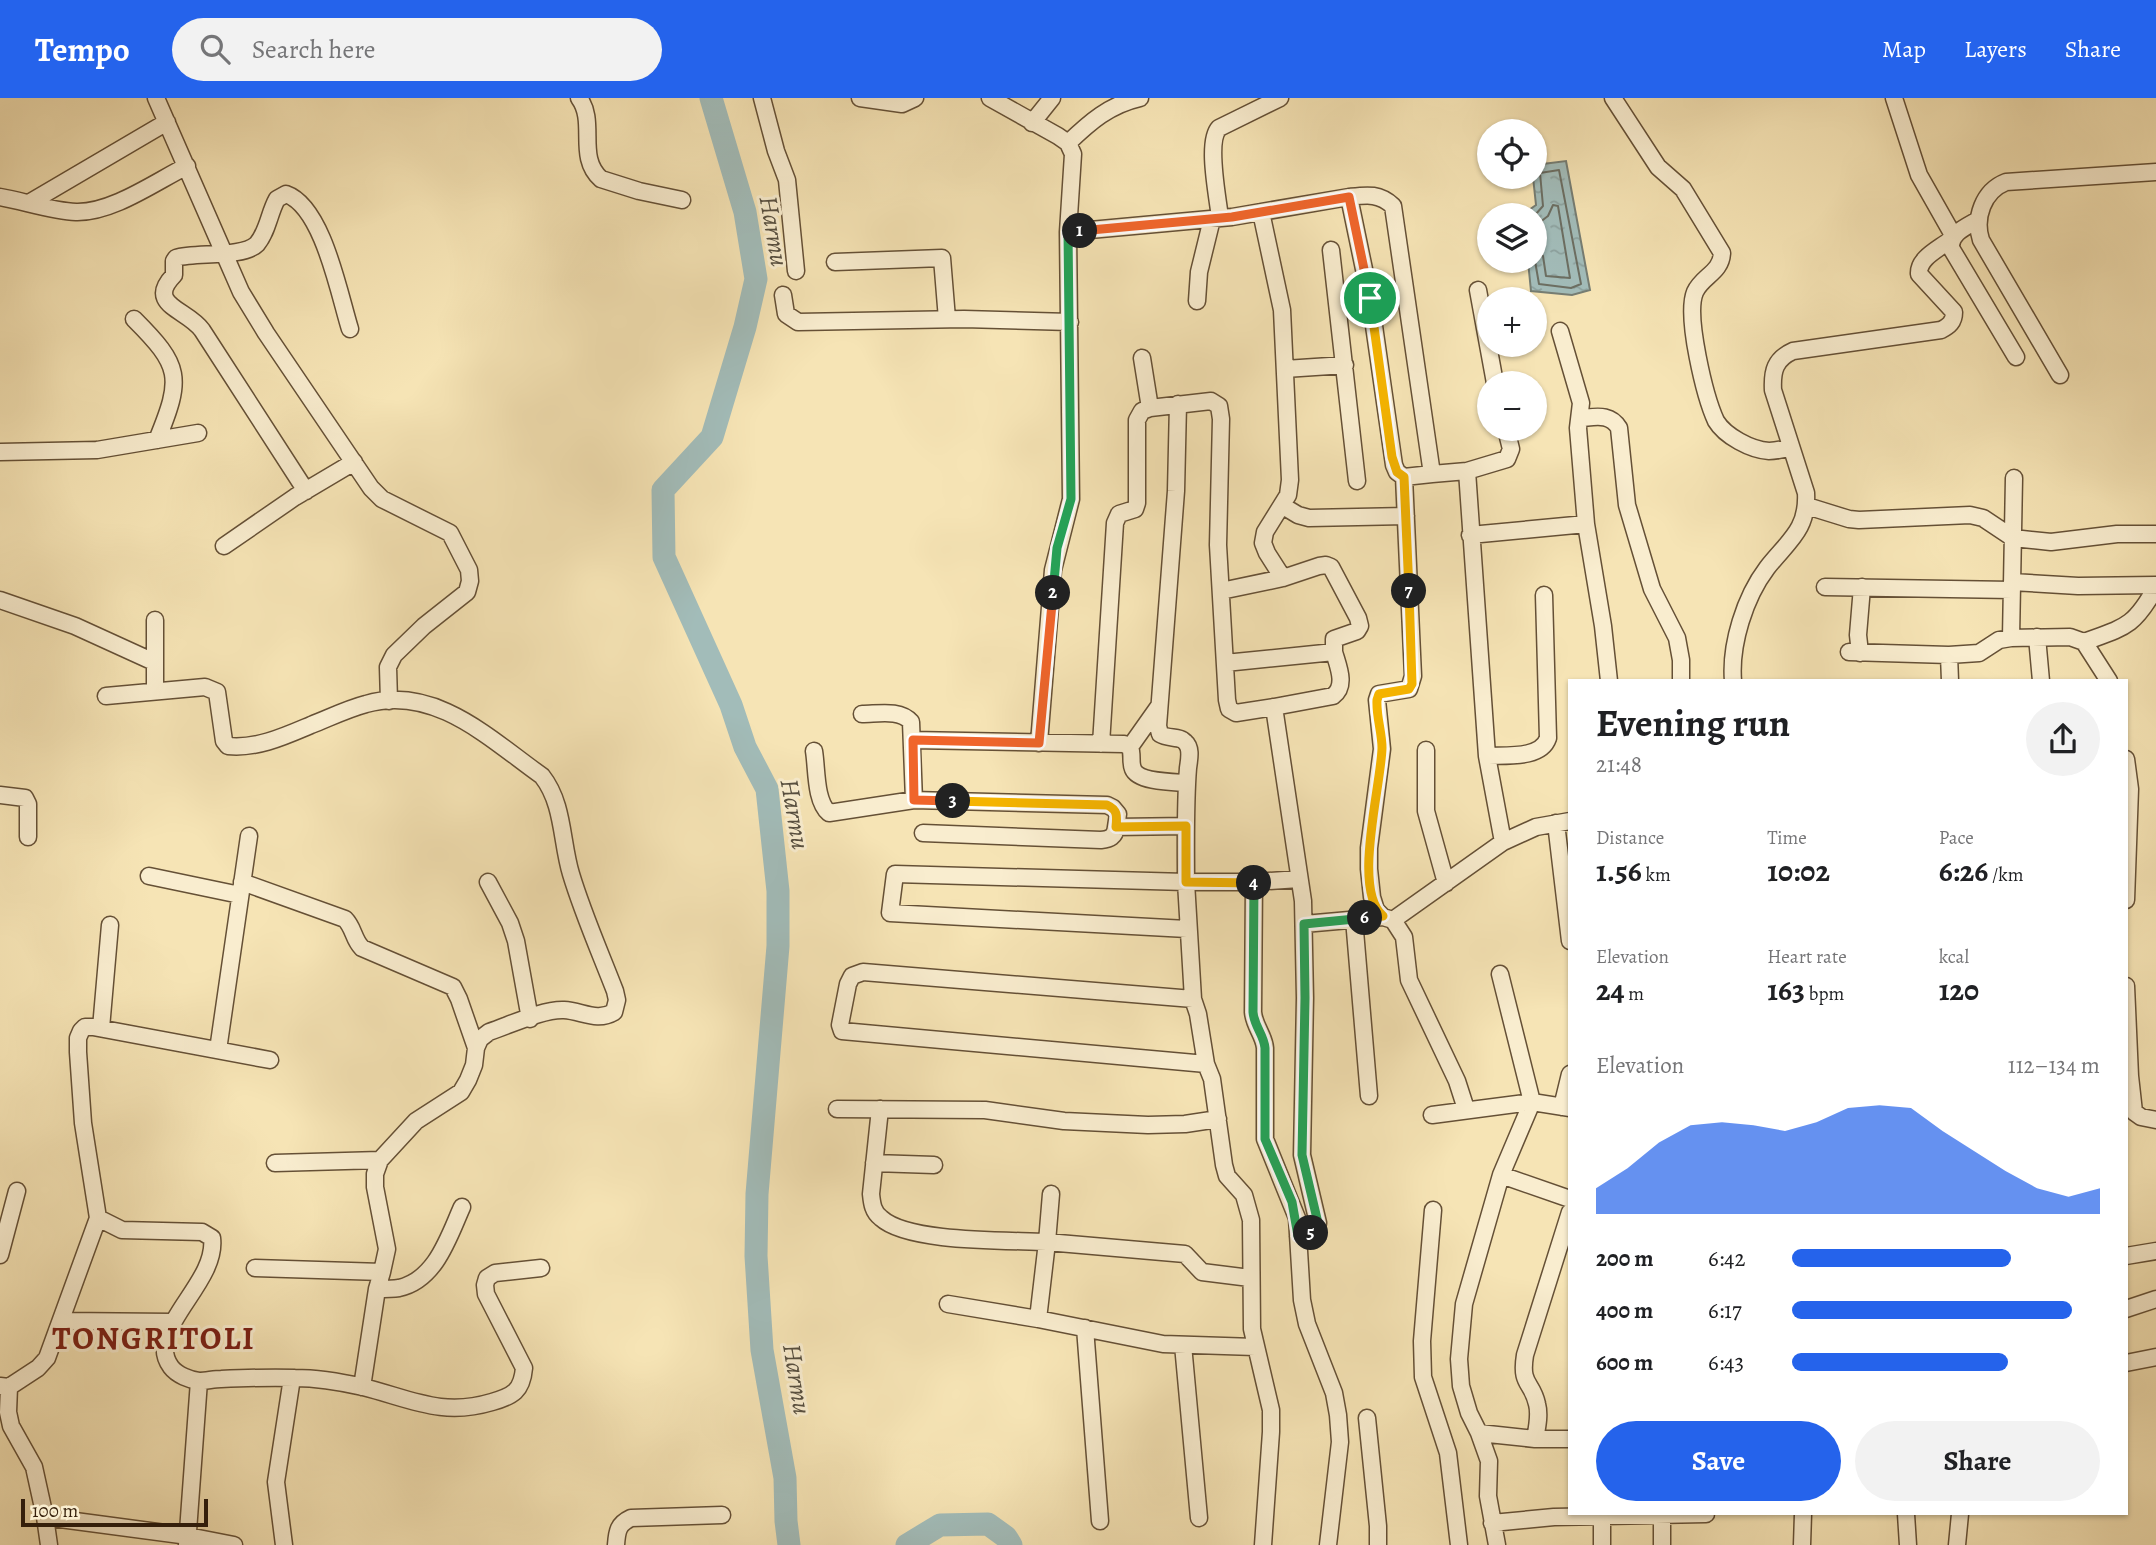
<!DOCTYPE html>
<html lang="en">
<head>
<meta charset="utf-8">
<style>
	:root { --surface:#fff; --page:#f2f2f2; --text:#202124; --muted:#757577; --accent:#2563eb }
	body { margin:0; font-family:Alegreya,serif; background:var(--page); color:var(--text); height:100vh; display:flex; flex-direction:column; font-size:26px; white-space:nowrap }
	* { box-sizing:border-box; margin:0 }
	p { font-size:23px; color:var(--muted) }
	.icon { flex:none; width:38px; height:38px; fill:none; stroke:currentColor; stroke-width:2; stroke-linecap:round; stroke-linejoin:round }
	.map { position:relative; flex:1; overflow:hidden }
	.details { position:absolute; left:1568px; top:581px; width:560px; height:836px; display:flex; flex-direction:column; background:var(--surface); border-radius:0px; box-shadow:0 2px 5px #0004 }
	.details>* { flex:none }
	.fabs { position:absolute; left:1477px; top:21px; display:grid; gap:14px }
	.fabs a { display:grid; place-items:center; width:70px; height:70px; border-radius:50%; background:var(--surface); box-shadow:0 2px 5px #0004; font-size:35px }
	.scale { position:absolute; left:21px; bottom:18px; width:187px; box-sizing:border-box; padding-left:7px; border:4px solid #351f0b; border-top:0; font-size:19px; line-height:24px; white-space:nowrap; color:#351f0b; -webkit-text-stroke:5px #f9edcf; paint-order:stroke }
	.pin { position:absolute; display:grid; place-items:center; width:60px; height:60px; color:#fff; margin:-30px; border:4px solid #fff; border-radius:50%; box-shadow:0 2px 7px #0007 }
	.km { position:absolute; width:35px; height:35px; margin:-18px; border-radius:50%; background:#222; color:#fff; font-size:19px; line-height:35px; text-align:center }
	.round { display:grid; place-items:center; flex:none; width:74px; height:74px; border-radius:37px; background:var(--page) }
	.summary { display:flex; align-items:center; justify-content:space-between; height:119px; padding:0 28px }
	h1 { font-size:38px; font-weight:700; line-height:52px }
	.metrics { display:grid; grid-template-columns:repeat(3,1fr); gap:10px; height:119px; padding:7px 28px }
	.metrics div { display:grid; align-content:center }
	.metrics b { font-size:30px; font-weight:700 }
	.metrics small { font-size:19px; font-weight:400 }
	.metrics p { font-size:19px }
	.chart { height:196px; padding:14px 28px }
	.chart p { display:flex; justify-content:space-between }
	.chart svg { width:100%; height:126px; margin-top:7px; fill:var(--accent); opacity:.7 }
	.button { display:flex; gap:14px; margin-top:auto; padding:14px 28px }
	.button a { flex:1; height:80px; border-radius:42px; background:var(--accent); color:#fff; font-size:28px; font-weight:700; line-height:80px; text-align:center }
	.button a+a { background:var(--page); color:var(--text) }
	ul { padding:0 28px; list-style:none; font-size:23px }
	li { display:grid; grid-template-columns:112px 84px 1fr; align-items:center; height:52px }
	li i { height:18px; border-radius:9px; background:var(--accent) }
	header { display:flex; align-items:center; gap:42px; box-sizing:border-box; height:98px; padding:0 35px; background:var(--accent); color:#fff }
	header strong { font-size:33px }
	nav { display:flex; gap:38px; margin-inline-start:auto; font-size:24px }
	.search { width:490px; height:63px; background:var(--page); display:flex; align-items:center; gap:18px; box-sizing:border-box; padding:0 24px; border-radius:38px; color:var(--muted); font-size:26px }
	.map>svg:first-child { display:block }
	.water { fill:url(#water-ripples); stroke:#767d73; stroke-width:2 }
	.lines { fill:none; stroke-linecap:round; stroke-linejoin:round }
	.shore { stroke:#6c6e62; stroke-width:2 }
	.river { stroke:#a2bcb9; stroke-width:23 }
	.minor-casing { stroke:#655036; stroke-width:19 }
	.minor { stroke:#f9edcf; stroke-width:16 }
	.split-1-casing { stroke:#fff; stroke-width:14 }
	.split-2-casing { stroke:#fff; stroke-width:14 }
	.split-3-casing { stroke:#fff; stroke-width:14 }
	.split-4-casing { stroke:#fff; stroke-width:14 }
	.split-5-casing { stroke:#fff; stroke-width:14 }
	.split-6-casing { stroke:#fff; stroke-width:14 }
	.split-7-casing { stroke:#fff; stroke-width:14 }
	.split-8-casing { stroke:#fff; stroke-width:14 }
	.split-1 { stroke:#f0652b; stroke-width:9 }
	.split-2 { stroke:#22a559; stroke-width:9 }
	.split-3 { stroke:#f0652b; stroke-width:9 }
	.split-4 { stroke:#f5b400; stroke-width:9 }
	.split-5 { stroke:#22a559; stroke-width:9 }
	.split-6 { stroke:#22a559; stroke-width:9 }
	.split-7 { stroke:#f5b400; stroke-width:9 }
	.split-8 { stroke:#f5b400; stroke-width:9 }
	.labels { text-anchor:middle; dominant-baseline:central; stroke-width:6; stroke-linejoin:round; paint-order:stroke }
	.water-label { font-size:26px; font-style:italic; fill:#564e3f; stroke:#f9edcf }
	.district-label { font-size:32px; font-weight:bold; letter-spacing:2px; fill:#7a1f14; stroke:#f9edcf }
</style>
</head>
<body>
<header>
<strong>Tempo</strong>
<div class="search"><svg class="icon" aria-label="search" viewBox="0 0 24 24"><circle cx="10" cy="10" r="6"/><path d="M15 15l6 6"/></svg>Search here</div>
<nav><a>Map</a><a>Layers</a><a>Share</a></nav>
</header>
<div class="map">
<svg width="2156" height="1447" viewBox="0 0 2156 1447">
	<defs>
		<pattern id="water-ripples" width="26" height="14" patternUnits="userSpaceOnUse" patternTransform="scale(1.75)"><rect width="26" height="14" fill="#a2bcb9"/><path d="M2 4q2-2 4 0t4 0M15 11q2-2 4 0t4 0" fill="none" stroke="#8ca19e"/></pattern>
	</defs>
	<rect width="100%" height="100%" fill="#f6e4b5"/>
	<filter id="stains"><feTurbulence type="fractalNoise" baseFrequency=".00286" numOctaves="4"/><feColorMatrix values="0 0 0 0 .2 0 0 0 0 .09 0 0 0 0 .02 0 0 0 .5 -.17"/></filter>
	<radialGradient id="worn" r=".72"><stop offset=".6" stop-color="#630" stop-opacity="0"/><stop offset="1" stop-color="#630" stop-opacity=".3"/></radialGradient>
	<path class="water" d="M1566,63L1590,192L1572,197L1531,193L1528,163H1535V117H1522L1536,107L1533,79L1535,67Z"/>
	<g class="lines">
		<path class="shore" d="M1535,117L1543,108L1540,75L1559,72L1581,186L1571,190L1539,186L1535,163
			M1535,128L1548,118L1553,107L1558,108L1570,180L1546,178L1543,158L1535,149"/>
		<path class="river" d="M711,0L745,114L756,181L745,229L712,339L663,392L664,459L731,607L745,649L767,691L778,793V848L757,1096L756,1158L762,1252L785,1380L786,1423L789,1447
			M907,1447L940,1427L988,1426L1006,1439L1011,1447"/>
		<g class="minor-casing">
			<path id="minor" d="M156,0L241,194L266,235L371,390L382,401L450,435L469,472L470,483L467,494L424,528L394,557L388,569L389,603
				M579,0C597,24 576,59 601,81L639,93L682,102
				M762,0L776,53L787,82L796,173
				M860,0L902,6L915,0
				M990,0L1058,38L1068,45L1073,56L1068,134L1071,401L1053,472L1039,645
				M1613,0L1658,69L1683,91L1722,155C1721,175 1702,178 1695,194C1685,218 1705,299 1716,323C1725,338 1751,352 1769,353C1776,353 1784,351 1791,349
				M1894,0L1919,77L1953,137
				M1032,25L1052,0
				M1068,45C1090,24 1109,7 1140,0
				M0,99C23,103 53,113 76,114C112,115 155,84 187,68
				M1349,99L1370,200L1394,367L1397,374L1404,379
				M29,105L167,24
				M1261,114L1282,212L1290,382L1288,397L1265,434L1263,445L1267,455L1283,480
				M1220,120C1218,100 1206,44 1219,30L1280,0
				M1978,122C1966,129 1950,135 1951,150L2016,259
				M1068,134L1232,119L1349,99C1367,97 1379,95 1393,108L1432,376L1467,373
				M1331,152L1357,383
				M835,164L942,160L947,221
				M1478,192L1495,285
				M783,197L786,216L798,224L964,221L1070,224
				M1197,203L1199,174L1212,121
				M134,221C181,268 183,279 157,342
				M1560,233L1581,305L1578,330L1586,426L1603,528L1609,583
				M1142,260L1150,310
				M1285,271L1345,267
				M2060,277L1981,142C1974,120 1983,93 2006,84L2156,74
				M1178,306L1176,393L1158,628L1160,636C1168,641 1180,638 1185,644C1192,650 1189,662 1188,670C1185,708 1186,746 1186,784H1254L1299,781
				M1581,320C1596,319 1610,315 1619,330L1627,407L1652,491L1677,540L1681,562V583
				M0,354L97,352L198,335
				M1432,376L1404,379L1413,578L1409,591L1379,596L1377,602L1382,651L1369,750V771L1372,799L1376,812L1383,819L1393,822L1404,839L1409,882L1457,983L1466,1011
				M306,393L202,232C187,211 145,207 174,177V163L176,160C195,154 243,160 257,146C268,133 269,115 277,101L286,96C323,109 339,196 350,231
				M1283,408L1298,417L1309,420L1406,418
				M1807,408L1849,421L1859,422L1970,417L1983,420L2013,440L2051,444L2117,436H2156
				M1470,437L1586,426
				M224,448L295,399L354,364
				M2012,484L2078,488L2156,487
				M1825,489L2012,492
				M1221,493L1283,480L1319,468L1326,467L1331,469L1358,520L1360,528L1357,533L1334,541V554
				M0,502L75,528L154,564
				M2037,539L2041,583
				M2011,540L2014,380
				M2084,544C2125,529 2134,529 2156,489
				M1849,554L1949,557L1979,555L1999,542L2011,540L2070,539L2084,544L2109,583
				M1860,555L1858,537L1862,489
				M1949,557L1950,583
				M1225,565L1334,554C1338,568 1347,588 1333,598L1274,609
				M1733,583C1730,546 1745,499 1767,470C1788,443 1808,432 1806,395L1773,292C1772,273 1775,261 1793,253L1941,232C1949,228 1954,224 1954,214L1919,176C1918,160 1939,151 1950,142
				M155,593V522
				M106,598L205,589L217,594L224,643L228,648C257,651 285,638 311,627C329,620 347,611 366,606C435,586 491,642 542,678C564,706 561,743 571,776C583,816 600,854 615,893L617,902L614,914C597,924 582,913 564,912C543,911 510,927 489,934L480,941L476,950L474,967L468,982L461,994L416,1023L380,1062L375,1076V1089L387,1151L382,1174
				M862,616C878,616 900,611 911,624L914,702
				M913,642L1124,646L1130,649C1133,657 1130,664 1133,671C1138,684 1173,684 1187,685
				M1101,646L1115,425L1119,416L1135,411L1137,405V322L1142,313L1150,310L1211,303L1219,308L1221,321L1218,447L1227,602L1229,611L1236,615L1274,609L1303,803L1305,900L1302,1057L1318,1125C1315,1135 1308,1136 1298,1138
				M1130,649L1159,608
				M1426,652V713L1446,785
				M814,653C817,671 815,703 829,715L914,702L1107,707L1113,710L1118,716L1116,729L1186,728
				M1487,658C1506,657 1541,661 1548,640L1544,497
				M2126,661L2130,691L2126,802
				M0,697L25,700L28,706V739
				M1556,725L1570,843
				M923,735L1101,742C1110,741 1115,739 1116,729
				M1503,744L1487,658L1467,373L1507,361L1511,351L1506,331
				M149,778L240,797
				M242,784L345,821C354,830 353,841 362,850L453,889L459,901L476,950
				M488,784L510,825L516,843L530,921
				M1254,784L1253,914C1254,928 1264,937 1265,950V1041L1297,1120L1302,1202L1307,1226L1334,1295L1338,1317L1340,1344L1328,1447
				M1354,821L1369,998
				M1393,822L1503,744L1536,729L1570,723
				M1304,826L1383,819
				M1187,831L890,815L895,776L1186,784L1193,901L1198,916L1206,966L1212,981L1224,1067L1227,1078L1244,1097L1251,1122L1252,1231L1271,1312V1334L1263,1447
				M2126,888L2130,978L2134,1014L2141,1019L2156,1022
				M1193,901L863,874L852,878L848,886L840,927L842,933L1206,966
				M101,930L110,827
				M218,952L249,738
				M1562,1009L1570,976
				M837,1011L985,1012L1064,1023L1148,1027L1185,1026L1218,1021
				M880,1011L871,1096C872,1106 873,1114 881,1120C908,1145 1008,1142 1047,1144L1051,1096
				M1432,1017L1532,1004L1570,1010
				M275,1065L380,1062
				M874,1065L934,1067
				M1501,1077L1570,1101
				M1433,1112L1422,1243L1423,1279L1448,1355L1459,1447
				M98,1120L122,1132L202,1134L212,1140C218,1186 143,1232 171,1269C177,1277 190,1282 199,1283C206,1283 214,1281 221,1281C245,1280 270,1279 295,1280C318,1280 341,1284 363,1289C411,1301 442,1319 492,1304C513,1298 522,1293 524,1270L486,1196L485,1187L487,1180L495,1175L541,1170
				M0,1157L17,1093
				M2126,1158L2156,1153
				M255,1170L382,1174L377,1191L362,1289
				M377,1191C384,1191 392,1191 399,1190C436,1182 449,1138 462,1109
				M948,1206L1038,1221L1163,1246L1255,1249
				M2126,1211L2156,1201
				M1038,1221L1047,1144L1185,1156L1202,1174L1250,1180
				M62,1223L173,1224
				M1085,1230L1100,1423
				M1183,1247L1199,1420
				M2126,1265L2156,1259
				M0,1288L9,1289L8,1314L11,1328L34,1369L45,1419L49,1447
				M9,1289L38,1270L47,1260L98,1120L83,1025L78,954V940L81,933L85,929H93L270,962
				M1367,1320L1378,1428V1447
				M1479,1335L1535,1341H1570
				M1535,1341C1537,1330 1540,1317 1537,1306C1532,1283 1520,1288 1525,1257L1570,1114
				M1906,1416L1908,1447
				M45,1419L188,1438L234,1447
				M1492,1425L1554,1419L1706,1416
				M187,1447L199,1283
				M284,1447L276,1384L292,1280
				M616,1447C617,1433 618,1426 631,1420L722,1417
				M1497,1447L1488,1398L1489,1363L1479,1335L1469,1315L1461,1288L1459,1261L1464,1206L1501,1077L1532,1004L1500,876
				M1602,1447V1416
				M1662,1447V1416
				M1802,1447L1803,1416
				M1957,1447L1960,1416"/>
		</g>
		<use href="#minor" class="minor"/>
	</g>
	<g class="lines">
		<g class="split-1-casing">
			<path id="split-1" d="M1080,133L1232,119L1349,99L1370,200"/>
		</g>
		<g class="split-2-casing">
			<path id="split-2" d="M1053,495L1057,450L1071,401L1068,134L1080,133"/>
		</g>
		<g class="split-3-casing">
			<path id="split-3" d="M953,703L914,702L913,642L1039,645L1053,495"/>
		</g>
		<g class="split-4-casing">
			<path id="split-4" d="M953,703L1107,707C1118,712 1117,718 1116,729L1186,728V784L1254,785"/>
		</g>
		<g class="split-5-casing">
			<path id="split-5" d="M1254,785L1253,914C1254,928 1264,937 1265,950V1041L1292,1104L1298,1138L1311,1135"/>
		</g>
		<g class="split-6-casing">
			<path id="split-6" d="M1311,1135L1316,1131L1318,1125L1302,1057L1305,900L1304,826L1365,820"/>
		</g>
		<g class="split-7-casing">
			<path id="split-7" d="M1365,820L1383,818C1352,792 1381,689 1382,650C1382,634 1376,618 1377,602L1379,596L1409,591L1412,586L1409,493"/>
		</g>
		<g class="split-8-casing">
			<path id="split-8" d="M1370,200L1392,359L1397,374L1404,379L1409,493"/>
		</g>
		<use href="#split-1" class="split-1"/>
		<use href="#split-2" class="split-2"/>
		<use href="#split-3" class="split-3"/>
		<use href="#split-4" class="split-4"/>
		<use href="#split-5" class="split-5"/>
		<use href="#split-6" class="split-6"/>
		<use href="#split-7" class="split-7"/>
		<use href="#split-8" class="split-8"/>
	</g>
	<g class="labels">
		<g class="water-label">
			<text transform="translate(774 133) rotate(80)">Harmu</text>
			<text transform="translate(795 716) rotate(80)">Harmu</text>
			<text transform="translate(797 1281) rotate(81)">Harmu</text>
		</g>
		<g class="district-label">
			<text x="154" y="1240">TONGRITOLI</text>
		</g>
	</g>
	<rect width="100%" height="100%" filter="url(#stains)"/>
	<rect width="100%" height="100%" fill="url(#worn)"/>
</svg>
<div class="fabs">
<a><svg class="icon" aria-label="locate" viewBox="0 0 24 24"><circle cx="12" cy="12" r="6"/><path d="M12 2v4M12 18v4M2 12h4M18 12h4"/></svg></a>
<a><svg class="icon" aria-label="layers" viewBox="0 0 24 24"><path d="M12 4l9 5-9 5-9-5zM3 14l9 5 9-5"/></svg></a>
<a>+</a>
<a>−</a>
</div>
<div class="scale">100 m</div>
<div class="pin" style="left:1370px;top:200px;background:#1e9e55"><svg class="icon" aria-label="arrive" viewBox="0 0 24 24"><path d="M6 21V4h12l-3 4 3 4H6"/></svg></div>
<b class="km" style="left:1080px;top:133px">1</b>
<b class="km" style="left:1053px;top:495px">2</b>
<b class="km" style="left:953px;top:703px">3</b>
<b class="km" style="left:1254px;top:785px">4</b>
<b class="km" style="left:1311px;top:1135px">5</b>
<b class="km" style="left:1365px;top:820px">6</b>
<b class="km" style="left:1409px;top:493px">7</b>
<section class="details">
<div class="summary"><div><h1>Evening run</h1><p>21:48</p></div><a class="round"><svg class="icon" aria-label="share" viewBox="0 0 24 24"><path d="M12 15V3M7 8l5-5 5 5M5 13v7h14v-7"/></svg></a></div>
<div class="metrics">
<div><p>Distance</p><b>1.56<small> km</small></b></div>
<div><p>Time</p><b>10:02</b></div>
<div><p>Pace</p><b>6:26<small> /km</small></b></div>
</div>
<div class="metrics">
<div><p>Elevation</p><b>24<small> m</small></b></div>
<div><p>Heart rate</p><b>163<small> bpm</small></b></div>
<div><p>kcal</p><b>120</b></div>
</div>
<div class="chart"><p><span>Elevation</span>112–134 m</p>
<svg viewBox="0 0 160 44" preserveAspectRatio="none"><path d="M0 44V35L10 28L20 19L30 13L40 12L50 13L60 15L70 12L80 7L90 6L100 7L110 15L120 22L130 29L140 35L150 38L160 35V44z"/></svg>
</div>
<ul>
<li><b>200 m</b>6:42<i style="width:71%"></i></li>
<li><b>400 m</b>6:17<i style="width:91%"></i></li>
<li><b>600 m</b>6:43<i style="width:70%"></i></li>
</ul>
<div class="button"><a>Save</a><a>Share</a></div>
</section>
</div>
</body>
</html>
